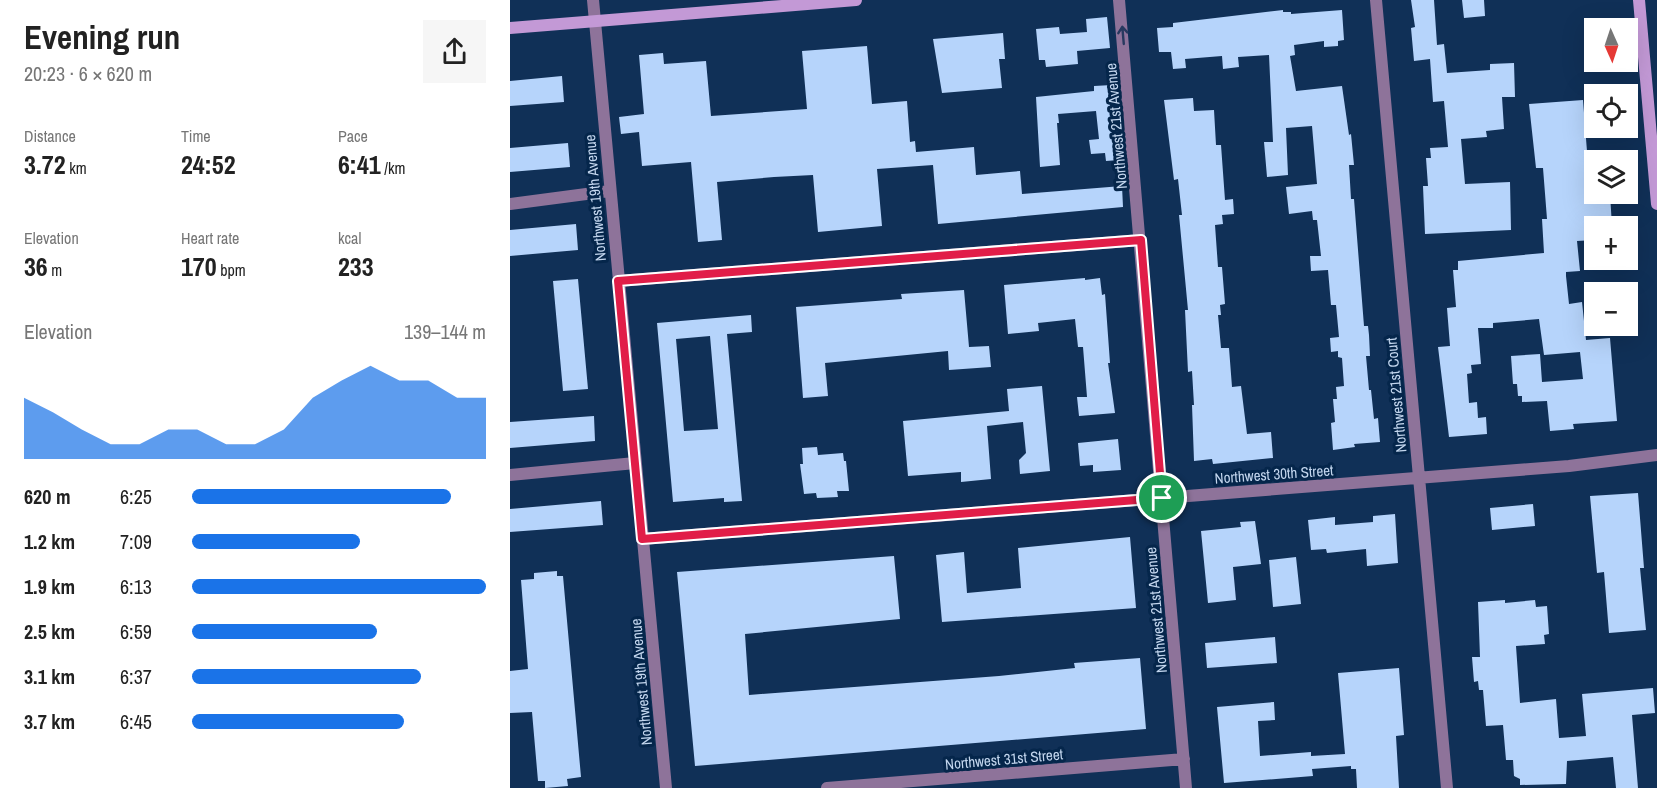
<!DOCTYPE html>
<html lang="en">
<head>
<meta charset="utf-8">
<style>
	:root { --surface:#fff; --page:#f6f6f6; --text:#222; --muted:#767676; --accent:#1a73e8 }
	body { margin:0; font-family:"Archivo Narrow",sans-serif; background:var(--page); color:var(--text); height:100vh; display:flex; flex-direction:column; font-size:22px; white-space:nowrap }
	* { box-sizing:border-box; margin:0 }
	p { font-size:20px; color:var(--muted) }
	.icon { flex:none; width:33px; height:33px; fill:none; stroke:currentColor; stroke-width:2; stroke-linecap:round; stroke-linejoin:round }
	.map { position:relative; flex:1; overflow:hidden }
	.sheet { display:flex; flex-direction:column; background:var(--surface); width:510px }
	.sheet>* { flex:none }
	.needle { width:39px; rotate:177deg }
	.tools { position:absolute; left:1074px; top:18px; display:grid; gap:12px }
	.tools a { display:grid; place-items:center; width:54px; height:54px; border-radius:0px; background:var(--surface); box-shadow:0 6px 24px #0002; font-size:30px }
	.pin { position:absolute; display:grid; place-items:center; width:51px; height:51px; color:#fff; margin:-26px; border:3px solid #fff; border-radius:50%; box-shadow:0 2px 6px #0007 }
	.round { display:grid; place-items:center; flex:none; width:63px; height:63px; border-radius:0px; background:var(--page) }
	.summary { display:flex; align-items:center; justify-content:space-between; height:102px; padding:0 24px }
	h1 { font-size:33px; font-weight:700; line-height:45px }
	.metrics { display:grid; grid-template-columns:repeat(3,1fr); gap:9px; height:102px; padding:6px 24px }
	.metrics div { display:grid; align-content:center }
	.metrics b { font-size:26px; font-weight:700 }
	.metrics small { font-size:16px; font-weight:400 }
	.metrics p { font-size:16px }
	.chart { height:168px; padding:12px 24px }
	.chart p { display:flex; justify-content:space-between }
	.chart svg { width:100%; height:108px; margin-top:6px; fill:var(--accent); opacity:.7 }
	ul { padding:0 24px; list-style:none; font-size:20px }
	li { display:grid; grid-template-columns:96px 72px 1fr; align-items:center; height:45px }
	li i { height:15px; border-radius:8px; background:var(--accent) }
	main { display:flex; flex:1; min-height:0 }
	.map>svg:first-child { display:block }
	.building { fill:#b6d4fb; fill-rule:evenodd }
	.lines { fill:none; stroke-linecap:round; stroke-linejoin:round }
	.street { stroke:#8e739a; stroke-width:12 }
	.secondary { stroke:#c399d6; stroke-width:12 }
	.oneway { stroke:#27395f }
	.route-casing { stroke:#fff; stroke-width:12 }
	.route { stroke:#e11d48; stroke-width:8 }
	.labels { text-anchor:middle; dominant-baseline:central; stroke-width:6; stroke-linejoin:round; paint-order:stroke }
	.street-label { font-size:15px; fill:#c3d6ee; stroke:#05264b }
</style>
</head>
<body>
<main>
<section class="sheet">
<div class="summary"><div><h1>Evening run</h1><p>20:23 · 6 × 620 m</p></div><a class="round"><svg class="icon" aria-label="share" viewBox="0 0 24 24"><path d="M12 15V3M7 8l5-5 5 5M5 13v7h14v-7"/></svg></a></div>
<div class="metrics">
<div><p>Distance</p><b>3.72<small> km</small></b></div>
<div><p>Time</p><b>24:52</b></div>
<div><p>Pace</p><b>6:41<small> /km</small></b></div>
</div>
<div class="metrics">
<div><p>Elevation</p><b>36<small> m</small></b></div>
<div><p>Heart rate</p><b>170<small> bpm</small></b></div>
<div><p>kcal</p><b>233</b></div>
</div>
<div class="chart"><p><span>Elevation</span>139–144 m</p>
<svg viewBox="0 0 160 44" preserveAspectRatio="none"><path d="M0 44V19L10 25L20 32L30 38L40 38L50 32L60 32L70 38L80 38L90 32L100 19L110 12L120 6L130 12L140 12L150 19L160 19V44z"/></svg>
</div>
<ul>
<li><b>620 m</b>6:25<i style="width:88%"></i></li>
<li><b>1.2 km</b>7:09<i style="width:57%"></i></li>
<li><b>1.9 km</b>6:13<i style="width:100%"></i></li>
<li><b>2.5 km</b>6:59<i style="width:63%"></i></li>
<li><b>3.1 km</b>6:37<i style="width:78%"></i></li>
<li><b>3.7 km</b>6:45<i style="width:72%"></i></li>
</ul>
</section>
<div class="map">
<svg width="1147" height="788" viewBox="0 0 1147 788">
	<rect width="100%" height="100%" fill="#103057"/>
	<path class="building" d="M901,0H924L927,45L934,44L937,73L980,70V64L1004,63L1005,97H992L994,129L976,131L977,137L951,139L955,184L1000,182L1001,230L915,234L913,186H918L916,158H921L920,148L938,147L934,101L923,102L920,59L904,61L901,28L905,27Z
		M952,0H974L975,16L954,18Z
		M773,10V12H781V14L832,10L834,40L828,41V46L814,47V41L784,45L785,55L780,56L786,91L832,86L839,135L841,134L844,165H839L841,199H844L854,326H858L859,335L860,356H856L859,390H861L864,419L868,418L870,442L844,444L845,447L823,450L821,423L825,422L823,399H827L826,387L834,386L832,358L828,357V351L821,352L820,338L829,337L826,305H821L818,270L801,271L800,256H811L807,220H803L802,211L779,214L776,187L807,184L802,126L776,128L778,175L757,177L754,142H763L759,55L728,57L729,67L713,69L712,56L675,59L676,68L663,69L661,52H649L647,28L663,27V23Z
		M597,17L600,48L567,51L568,64L536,67L535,60H529L526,29L549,27L550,34L577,32L576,19Z
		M493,33L495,59H489L492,88L432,93L423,39Z
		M357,46L362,104L397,101L400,142L405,141L406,152L464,147L466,175L510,171L512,194L612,186L613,207L428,224L423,165L367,169L372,226L308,232L303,175L264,177L207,182L212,240L188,242L181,162L132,166L129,132L111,134L109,117L134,114L129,55L153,53L154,64L196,61L201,116L297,109L292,51Z
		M52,76L54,102L0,106V81Z
		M602,85L609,160L596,161L595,153L581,154L579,140L589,139L586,111L548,114L549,123H547L550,165L530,167L526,97L584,91V86Z
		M683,98L684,111L704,110L706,145H711L715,200L723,199L724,214L712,215L713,224L705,225L708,267H712L715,304L710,305L711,315H708L711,348H719L722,387L731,386L737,434L761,432L763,458L703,464L702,459L684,461L682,405H684L682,371L678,372L675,310H678L669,215H672L668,179L664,180L654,100Z
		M1073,100L1079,177L1084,176V194H1100L1102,226H1084V240L1067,241L1070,271L1056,272V276L1059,304L1072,302L1076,340L1100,338L1107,421L1063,424L1064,429L1040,431L1037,401L1012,402V396H1008L1007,384H1003L1001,356L1030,354L1032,382L1073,379L1070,352L1034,355L1029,319L983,323V328H968L971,364L961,365L962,373L957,374L959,403L967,402L968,418L976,417L977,434L939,437L928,347L940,346L937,308L946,307L943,270H948V261L1034,253L1032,219H1037L1033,168H1026L1019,104Z
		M58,143L60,167L0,172V148Z
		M66,224L68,250L0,256V230Z
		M575,278V280L590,278L592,295L595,294L600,363H598L605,413L569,416L567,397H577L573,347H568L565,319L528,323L529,331L498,334L494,285Z
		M68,279L78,389L53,391L43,281Z
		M454,290L459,347L479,346L481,367L439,370L438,351L315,363L318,396L293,398L286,307L392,299L391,294Z
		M241,315L242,332L217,334L232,501L214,502V498L163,502L147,323ZM200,336L208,429L174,431L166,339Z
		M532,386L540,471L510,474L509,460L516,453L513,422L477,426L481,479L451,482V472L398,476L393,421L499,411L497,389Z
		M84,416L85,441L0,448V422Z
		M608,439L611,470L583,472V465L570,466L568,443Z
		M307,447L308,455L333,453L334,461H336L339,491H327L328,497L307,498L306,493L294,494L290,464H293L292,448Z
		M1128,493L1134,568H1130L1136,630L1099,633L1094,572L1087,573L1080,496Z
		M91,501L93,525L0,532V509Z
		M1023,504L1025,526L982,530L980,508Z
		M885,514L888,563L857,566L856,549L817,553L816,549L801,550L798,520L825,517V525L863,522V516Z
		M745,521L751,564L723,567L726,600L698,603L691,531L731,527L730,522Z
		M620,537L626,608L432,622L426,555L454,552L457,593L511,588L508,548Z
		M384,556L390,619L235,634L239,695L489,676L565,668L564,663L630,658L636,729L185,766L167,572Z
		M786,557L791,604L763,607L759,560Z
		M47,571V576H53L71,777L57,779L58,786L35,788V781H28L22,712L0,713V671L18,669L11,580L24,579V573Z
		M995,600V603L1025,600L1026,607L1037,606L1039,634L1034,635L1035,644L1006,646L1010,703L1046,699L1049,738L1076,736L1072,694L1143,688L1145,713L1122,715L1128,788H1106L1103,757L1057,761L1056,784L1010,785V779L1004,776L1003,760H996L993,725L976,726L973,690H969L968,681L964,682L962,657H970L968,602Z
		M765,637L767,663L697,668L695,643Z
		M889,668L894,735L886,736L889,788H847L846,769H841V766L802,769L803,776L714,783L707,707L764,702L765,720L748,721L750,756L801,752V756L835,754L828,673Z"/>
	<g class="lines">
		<path class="street" d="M83,0L156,788
			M609,0L676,788
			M866,0L937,788
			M0,204L99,191
			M108,281L631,240
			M0,475L125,463
			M132,539L1059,466L1147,455
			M317,788L674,759"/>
		<path class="secondary" d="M1129,0L1147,204
			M0,28L346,0"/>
	</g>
	<defs><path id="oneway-shaft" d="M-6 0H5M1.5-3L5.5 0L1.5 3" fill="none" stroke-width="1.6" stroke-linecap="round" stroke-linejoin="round" transform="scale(1.5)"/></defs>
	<use class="oneway" href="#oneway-shaft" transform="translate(613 35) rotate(-95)"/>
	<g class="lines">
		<g class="route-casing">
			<path id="route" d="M631,240L652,498L132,539L108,281Z"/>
		</g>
		<use href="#route" class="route"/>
	</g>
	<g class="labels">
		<g class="street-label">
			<text transform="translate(606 126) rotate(-95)">Northwest 21st Avenue</text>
			<text transform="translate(85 198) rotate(-95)">Northwest 19th Avenue</text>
			<text transform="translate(886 395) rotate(-95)">Northwest 21st Court</text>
			<text transform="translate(764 474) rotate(-4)">Northwest 30th Street</text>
			<text transform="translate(646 610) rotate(-95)">Northwest 21st Avenue</text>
			<text transform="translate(131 682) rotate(-95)">Northwest 19th Avenue</text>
			<text transform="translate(494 759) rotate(-5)">Northwest 31st Street</text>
		</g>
	</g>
</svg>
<div class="tools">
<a><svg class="needle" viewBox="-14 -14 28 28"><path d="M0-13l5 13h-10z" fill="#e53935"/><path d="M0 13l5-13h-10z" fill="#767676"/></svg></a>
<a><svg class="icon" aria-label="locate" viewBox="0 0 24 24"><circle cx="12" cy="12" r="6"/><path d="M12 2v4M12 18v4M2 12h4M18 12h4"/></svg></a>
<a><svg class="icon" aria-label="layers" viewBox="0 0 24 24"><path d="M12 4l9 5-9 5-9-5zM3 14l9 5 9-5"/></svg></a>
<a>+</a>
<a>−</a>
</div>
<div class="pin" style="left:652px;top:498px;background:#1e9e55"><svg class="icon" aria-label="arrive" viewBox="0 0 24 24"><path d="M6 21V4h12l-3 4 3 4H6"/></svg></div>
</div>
</main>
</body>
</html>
